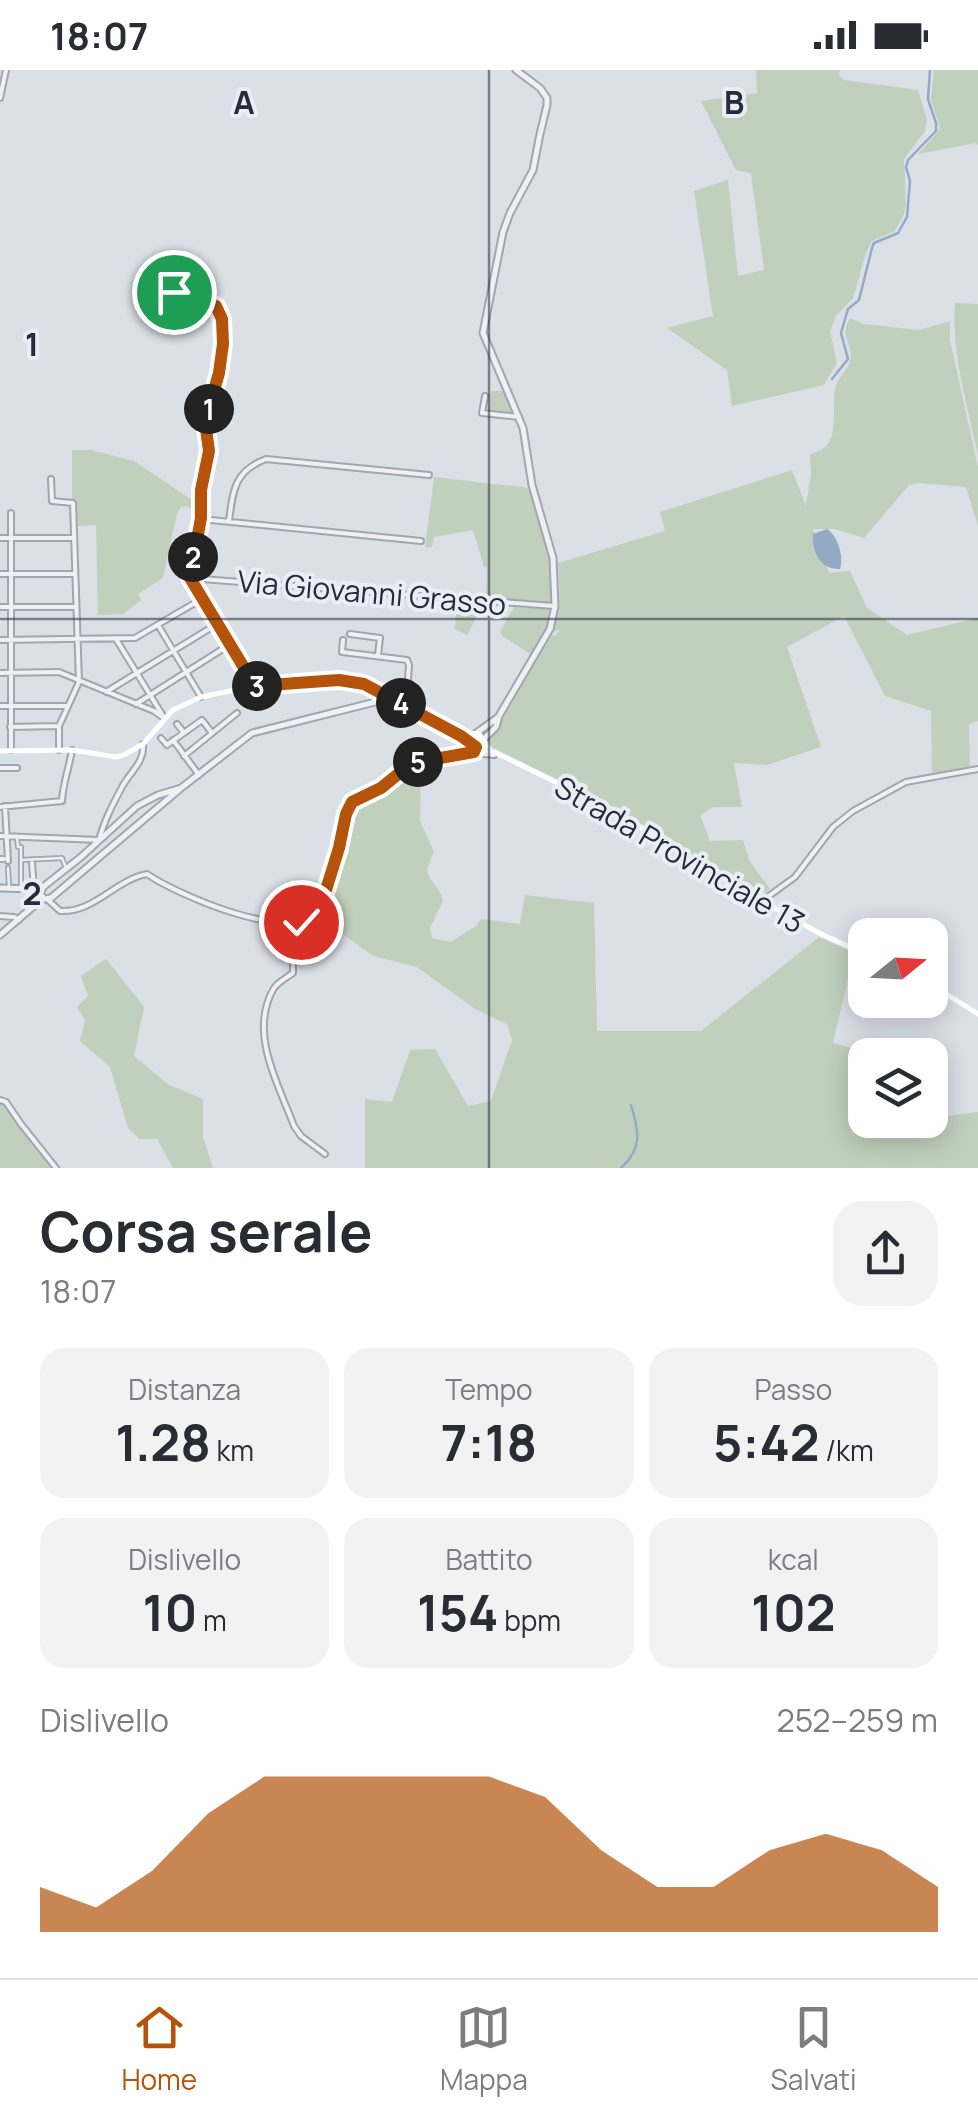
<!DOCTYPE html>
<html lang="it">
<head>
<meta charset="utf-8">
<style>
	:root { --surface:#fff; --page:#f2f2f3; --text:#2b2b33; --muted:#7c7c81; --line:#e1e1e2; --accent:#b45309 }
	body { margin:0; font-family:Manrope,sans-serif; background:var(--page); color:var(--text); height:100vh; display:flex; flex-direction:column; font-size:38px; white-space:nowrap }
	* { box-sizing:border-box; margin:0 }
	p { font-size:32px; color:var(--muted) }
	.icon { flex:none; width:55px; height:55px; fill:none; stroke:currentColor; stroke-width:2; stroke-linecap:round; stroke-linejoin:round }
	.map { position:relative; height:1098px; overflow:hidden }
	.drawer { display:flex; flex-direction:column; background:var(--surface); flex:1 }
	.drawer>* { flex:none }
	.needle { width:65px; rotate:72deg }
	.buttons { position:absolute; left:848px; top:848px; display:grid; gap:20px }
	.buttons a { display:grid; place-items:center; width:100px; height:100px; border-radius:20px; background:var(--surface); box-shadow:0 5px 25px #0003; font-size:50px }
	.pin { position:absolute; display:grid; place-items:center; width:85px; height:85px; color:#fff; margin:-42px; border:5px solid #fff; border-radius:50%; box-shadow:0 2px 10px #0007 }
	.km { position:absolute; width:50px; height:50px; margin:-25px; border-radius:50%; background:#222; color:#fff; font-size:28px; line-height:50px; text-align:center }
	.round { display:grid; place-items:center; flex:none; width:105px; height:105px; border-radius:30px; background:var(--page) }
	.headline { display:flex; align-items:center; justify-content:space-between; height:170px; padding:0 40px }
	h1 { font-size:55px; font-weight:700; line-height:75px }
	.figures { display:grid; grid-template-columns:repeat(3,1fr); gap:15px; height:170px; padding:10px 40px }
	.figures div { display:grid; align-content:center; border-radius:25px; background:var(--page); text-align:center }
	.figures b { font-size:50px; font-weight:700 }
	.figures small { font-size:28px; font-weight:400 }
	.figures p { font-size:28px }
	.chart { height:280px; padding:20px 40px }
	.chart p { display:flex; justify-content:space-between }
	.chart svg { width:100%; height:180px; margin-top:10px; fill:var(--accent); opacity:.7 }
	.status { display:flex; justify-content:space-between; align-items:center; height:70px; padding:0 50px; background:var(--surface); direction:ltr }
	.status svg { height:28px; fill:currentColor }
	.tabs { display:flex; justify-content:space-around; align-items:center; height:140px; border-top:2px solid var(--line); background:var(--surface); font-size:28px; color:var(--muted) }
	.tabs a { display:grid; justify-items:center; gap:5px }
	.tabs .selected { color:var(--accent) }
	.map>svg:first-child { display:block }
	.green { fill:#c0d0bc }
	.water { fill:#95aac7 }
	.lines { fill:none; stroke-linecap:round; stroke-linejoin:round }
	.stream { stroke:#95aac7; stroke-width:2.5 }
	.pedestrian-casing { stroke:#a1a6b0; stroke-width:6 }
	.minor-casing { stroke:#a1a6b0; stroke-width:8 }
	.tertiary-casing { stroke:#a1a6b0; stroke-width:9 }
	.pedestrian { stroke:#eef0f4; stroke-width:2.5 }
	.minor { stroke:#eef0f4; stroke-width:4 }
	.tertiary { stroke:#eef0f4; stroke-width:5 }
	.secondary { stroke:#fff; stroke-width:5 }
	.route-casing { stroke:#fff; stroke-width:20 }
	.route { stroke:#b45309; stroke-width:12 }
	.grid { fill:none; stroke:#252c3c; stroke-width:2.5; stroke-opacity:0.55 }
	.labels { text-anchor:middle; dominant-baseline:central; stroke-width:8; stroke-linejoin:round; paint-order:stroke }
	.street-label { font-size:30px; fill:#252c3c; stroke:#eaeef4 }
	.grid-label { font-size:32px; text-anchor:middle; font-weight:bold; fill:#252c3c; stroke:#eaeef4; stroke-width:8; stroke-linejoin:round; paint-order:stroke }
</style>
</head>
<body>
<div class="status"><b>18:07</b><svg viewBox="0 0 49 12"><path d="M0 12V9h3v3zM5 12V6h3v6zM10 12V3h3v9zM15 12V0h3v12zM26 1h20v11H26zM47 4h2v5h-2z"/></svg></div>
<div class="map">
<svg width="978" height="1098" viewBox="0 0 978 1098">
	<rect width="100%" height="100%" fill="#dbdfe6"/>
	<path class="green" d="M756,0H840L839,5L844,10L918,20L927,50L925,61L904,89L906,134L904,144L895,161L872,171L866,183L853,228L836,246L830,261L837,293L824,315L732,336L727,300L667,258L713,246L694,121L728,110L738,206L764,200L751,103L736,100L701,31L757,23Z
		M934,0H978V75L976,73L918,84L940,59L931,29Z
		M955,233L978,234V385C968,335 951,284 955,233Z
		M850,248L864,254L919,260L950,251V270L978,398V456L966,417L919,413L909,415L864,468L834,459H813L829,503L850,501L867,538L907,565L978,548V651L969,654L970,698L932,703L931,641L885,626L844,546L787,577L821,677L767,695L734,693L742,737H713L700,745L710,771L743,770L749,790L770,819L760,825L611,736L488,675L534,594L552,565L555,566L560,560L553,561L560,535L558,493L665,461L660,442L792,400L806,436L811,404L810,384C815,382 820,381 825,377C839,367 831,331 836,315C840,305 851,297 851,286C850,269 840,266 850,248Z
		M491,321H503L514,343L488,341Z
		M72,380H91L134,391L195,432L198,441L186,436L180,438L177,444L163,508L138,524L141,530L123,544L98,545L96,455L76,456L77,430L72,429Z
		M434,407L530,418L550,483L553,532L548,534L486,529L487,497H484L473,460L434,467L432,477H425Z
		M457,532L483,534L467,565L455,559Z
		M514,537L548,539L552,542L547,557L532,585L501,565V560Z
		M421,694L420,751L434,782C418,813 437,806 443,831L430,858L432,868L451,872L476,856L481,849L520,854L525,825L594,833L597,961H701L819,867L854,883L833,973L876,985H865V1050H930V1048L978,1042V1098H365V1029L392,1032L410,980L435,979L468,1036L491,1031L512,970L507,954L475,939L417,897L373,886L325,851L356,736L390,716L409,699Z
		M106,889L144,937L134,986L169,1015L203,1029V1067L213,1098H173L157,1069H139L128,1058L110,997L80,971L85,951L77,937L88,926L81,906Z
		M0,1031L5,1033L26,1066L53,1098H0Z"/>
	<path class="water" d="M827,459C838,466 844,487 840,499C820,500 812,482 813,464Z"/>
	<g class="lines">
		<path class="stream" d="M832,309L848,289L841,263L848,239L859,230L872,178L874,173L898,163L907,147L910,111L906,97L908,90L936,61V53L928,29L930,0
			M621,1098C643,1078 639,1061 631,1035"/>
		<g class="pedestrian-casing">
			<path id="pedestrian" d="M17,768L18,777H21V817
				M21,790L62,788L66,798
				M8,798L9,817"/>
		</g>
		<g class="minor-casing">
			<path id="minor" d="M0,28L6,0
				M155,214L214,234L218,239L222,249L223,274L219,303L209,338L207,359L209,381L201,420V449L189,508L255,616
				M485,326L482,343L519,347
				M51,409L52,431L73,433L79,612L59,656V680
				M201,449L421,471
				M229,451C233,421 234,401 266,389L429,405
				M0,468H73
				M0,504H75
				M189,508L554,536
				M0,537H75
				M158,555L201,627
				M350,564L380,568L378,585
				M116,569L163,646
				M0,570L135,568L200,530
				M343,570L342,582L407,590L409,595L406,636
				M0,603L59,602L154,641L164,648
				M106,622L217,554
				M136,634L229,575
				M0,636H68
				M177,654L184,663
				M10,657L59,656
				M161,668L167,675L202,650L212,663
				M173,670L199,705
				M11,680V443
				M474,683L494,685
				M184,686L237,643
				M0,698H17
				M5,736L8,791
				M0,737L62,731C63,713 69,698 72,680
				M0,766L99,770C104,751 113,734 122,717C130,702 145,692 143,674
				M0,789H4
				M32,793L34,819
				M47,829L60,841C94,843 115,810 147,804C174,823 295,877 319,840C330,824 338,786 342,766C344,757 344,745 350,737C357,727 373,724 383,717C392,712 398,703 406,697C425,685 453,685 474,683L476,677
				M762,831L795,807L833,757L853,741L906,712L978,699
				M0,846L14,847L19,850
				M301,852L293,880V903C286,908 278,912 274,918C248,962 278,1013 294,1056L301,1066L325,1084
				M0,1030L6,1032L21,1054L56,1098"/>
		</g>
		<g class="tertiary-casing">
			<path id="tertiary" d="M475,664L497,648
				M483,670L496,657L499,646L550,559L555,536L553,488L532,415L523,358L483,263L503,162L510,143L533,100L540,64L547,35V28L540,18L516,0
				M0,818L34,819L45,829L51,828L181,718L252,663L391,628
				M41,822L43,817L81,787L137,736L158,725L178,719
				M0,865L43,828"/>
		</g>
		<use href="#pedestrian" class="pedestrian"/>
		<use href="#minor" class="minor"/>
		<use href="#tertiary" class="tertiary"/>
		<path class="secondary" d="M458,662L479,664L489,678
			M0,681L72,680L116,687L124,685L143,674L173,640L201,627L255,616L323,610L354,611L375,618L461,666L474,676L496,683L607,737L762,831L819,863L865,884
			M930,914L978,944"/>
	</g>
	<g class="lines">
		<g class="route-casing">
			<path id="route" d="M174,222L216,236L222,249L223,274L219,303L209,338L206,359L209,381L201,420V448L190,508L255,616L339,610L364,614L461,666L476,677L474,682L418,692L407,697L381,718L352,732L346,744L339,778L321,836L315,844L301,852"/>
		</g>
		<use href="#route" class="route"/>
	</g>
	<path class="grid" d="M489,0V1098M0,549H978"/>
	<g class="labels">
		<g class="street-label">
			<text transform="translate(372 522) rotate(5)">Via Giovanni Grasso</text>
			<text transform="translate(680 784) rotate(30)">Strada Provinciale 13</text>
		</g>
	</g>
	<g class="grid-label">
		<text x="244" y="44">A</text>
		<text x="734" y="44">B</text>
		<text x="32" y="286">1</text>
		<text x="32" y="835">2</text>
	</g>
</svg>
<div class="buttons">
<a><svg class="needle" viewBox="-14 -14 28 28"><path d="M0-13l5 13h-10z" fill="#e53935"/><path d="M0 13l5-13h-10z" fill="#7c7c81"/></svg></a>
<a><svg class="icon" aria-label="layers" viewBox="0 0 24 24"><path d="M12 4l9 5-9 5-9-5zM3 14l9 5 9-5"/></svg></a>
</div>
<div class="pin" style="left:174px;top:222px;background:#1e9e55"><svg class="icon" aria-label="arrive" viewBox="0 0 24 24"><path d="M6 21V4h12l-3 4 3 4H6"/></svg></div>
<div class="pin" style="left:301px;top:852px;background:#d93025"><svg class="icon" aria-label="check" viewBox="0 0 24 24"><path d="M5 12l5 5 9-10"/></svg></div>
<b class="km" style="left:209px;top:339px">1</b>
<b class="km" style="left:193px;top:487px">2</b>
<b class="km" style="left:257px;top:616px">3</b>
<b class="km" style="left:401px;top:633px">4</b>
<b class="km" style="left:418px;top:692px">5</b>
</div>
<section class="drawer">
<div class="headline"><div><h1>Corsa serale</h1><p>18:07</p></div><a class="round"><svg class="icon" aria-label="share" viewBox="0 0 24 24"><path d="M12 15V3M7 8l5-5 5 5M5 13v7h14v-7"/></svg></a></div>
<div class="figures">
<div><p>Distanza</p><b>1.28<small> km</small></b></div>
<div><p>Tempo</p><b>7:18</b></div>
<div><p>Passo</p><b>5:42<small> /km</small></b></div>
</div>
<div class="figures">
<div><p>Dislivello</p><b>10<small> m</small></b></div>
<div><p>Battito</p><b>154<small> bpm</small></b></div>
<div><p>kcal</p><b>102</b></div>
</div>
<div class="chart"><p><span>Dislivello</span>252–259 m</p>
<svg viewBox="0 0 160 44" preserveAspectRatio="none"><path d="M0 44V33L10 38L20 29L30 15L40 6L50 6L60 6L70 6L80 6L90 11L100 24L110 33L120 33L130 24L140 20L150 24L160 33V44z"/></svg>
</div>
</section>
<nav class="tabs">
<a class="selected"><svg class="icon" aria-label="home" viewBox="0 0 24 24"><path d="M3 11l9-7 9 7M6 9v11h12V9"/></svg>Home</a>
<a><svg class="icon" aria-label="map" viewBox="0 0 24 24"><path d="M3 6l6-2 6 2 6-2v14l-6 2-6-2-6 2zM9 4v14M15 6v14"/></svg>Mappa</a>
<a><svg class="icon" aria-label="saved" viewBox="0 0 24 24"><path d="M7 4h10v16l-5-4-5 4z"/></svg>Salvati</a>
</nav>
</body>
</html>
